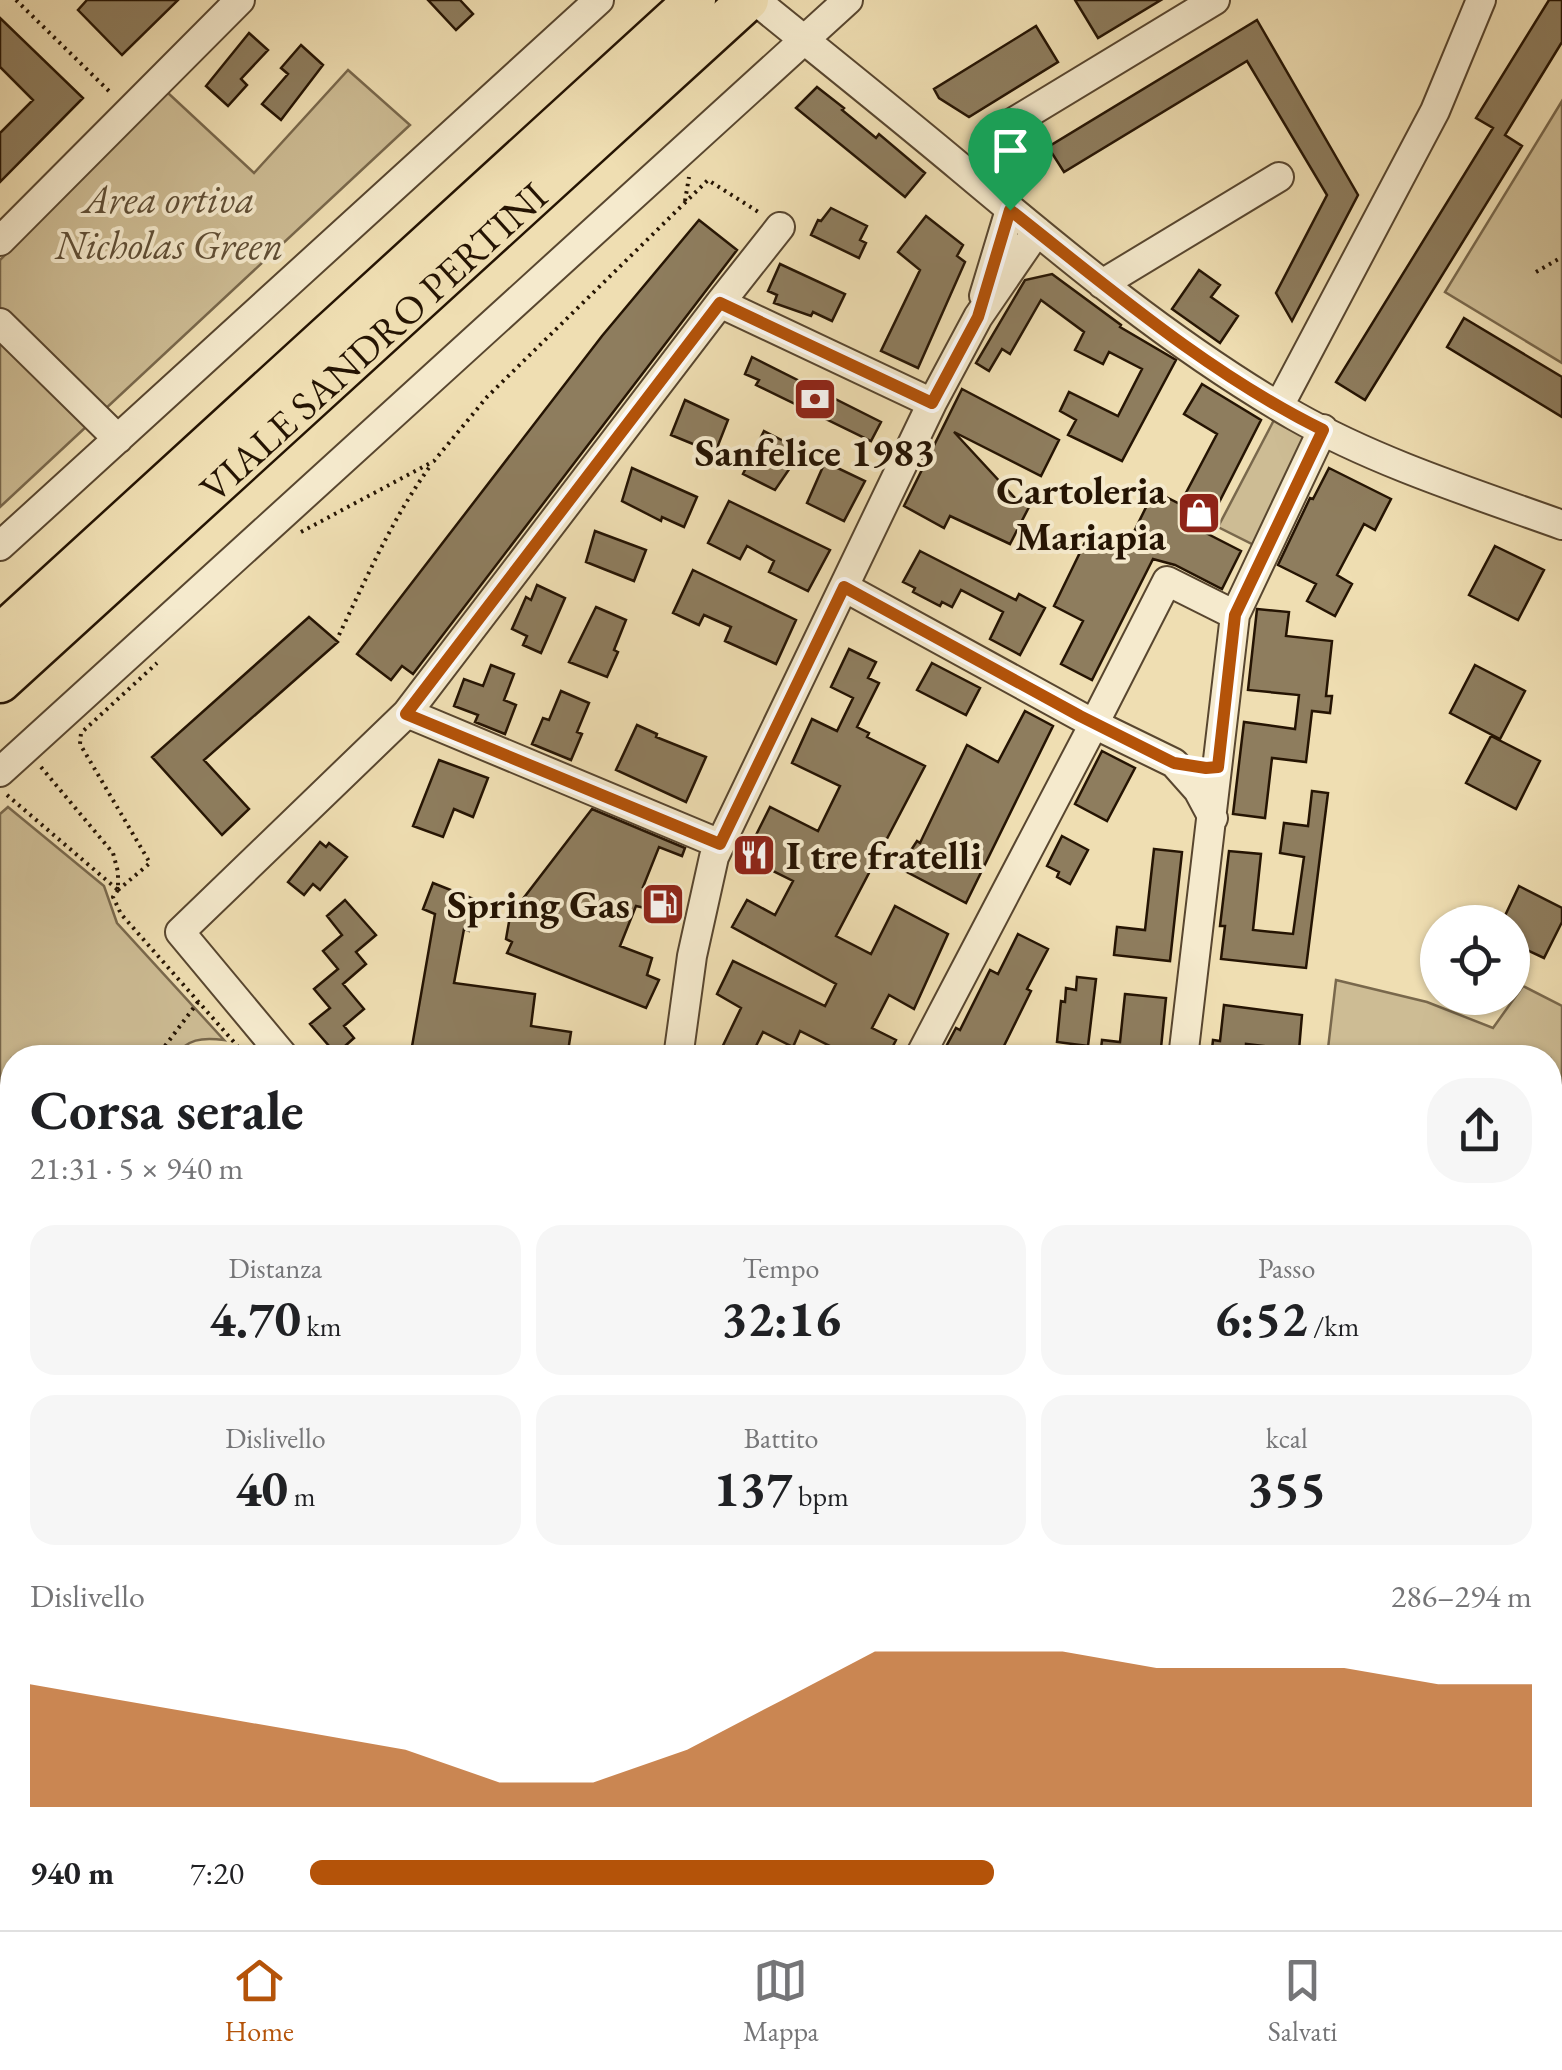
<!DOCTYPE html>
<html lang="it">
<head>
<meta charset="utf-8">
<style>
	:root { --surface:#fff; --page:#f6f6f6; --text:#202124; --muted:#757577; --line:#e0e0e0; --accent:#b45309 }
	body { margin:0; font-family:"EB Garamond",serif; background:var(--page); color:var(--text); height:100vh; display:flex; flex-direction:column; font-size:38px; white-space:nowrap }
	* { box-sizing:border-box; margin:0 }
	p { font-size:32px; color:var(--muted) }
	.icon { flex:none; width:55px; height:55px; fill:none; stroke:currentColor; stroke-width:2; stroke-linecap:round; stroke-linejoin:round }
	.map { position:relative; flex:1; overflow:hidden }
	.details { position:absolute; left:0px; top:1045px; width:1562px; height:885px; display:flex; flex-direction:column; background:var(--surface); border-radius:40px 40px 0 0; box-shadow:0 2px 8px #0004 }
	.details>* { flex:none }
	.controls { position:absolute; left:1420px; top:905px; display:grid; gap:20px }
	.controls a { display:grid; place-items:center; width:110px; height:110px; border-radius:50%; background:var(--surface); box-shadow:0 2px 8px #0004; font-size:50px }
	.pin { position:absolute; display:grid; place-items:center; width:85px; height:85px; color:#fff; margin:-102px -42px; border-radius:50% 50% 50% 0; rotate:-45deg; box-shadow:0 0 10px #0007 }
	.pin .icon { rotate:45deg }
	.round { display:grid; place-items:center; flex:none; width:105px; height:105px; border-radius:40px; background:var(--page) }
	.overview { display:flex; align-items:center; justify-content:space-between; height:170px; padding:0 30px }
	h1 { font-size:55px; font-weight:700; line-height:75px }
	.metrics { display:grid; grid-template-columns:repeat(3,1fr); gap:15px; height:170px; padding:10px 30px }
	.metrics div { display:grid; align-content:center; border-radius:25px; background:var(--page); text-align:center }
	.metrics b { font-size:50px; font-weight:700 }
	.metrics small { font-size:28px; font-weight:400 }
	.metrics p { font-size:28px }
	.chart { height:280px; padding:20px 30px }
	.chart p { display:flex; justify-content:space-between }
	.chart svg { width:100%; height:180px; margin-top:10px; fill:var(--accent); opacity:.7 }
	ul { padding:0 30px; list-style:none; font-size:32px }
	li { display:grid; grid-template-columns:160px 120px 1fr; align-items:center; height:75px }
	li i { height:25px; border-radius:12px; background:var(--accent) }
	.menu { display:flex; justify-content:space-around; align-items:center; height:140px; border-top:2px solid var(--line); background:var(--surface); font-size:28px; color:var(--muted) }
	.menu a { display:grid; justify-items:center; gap:5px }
	.menu .on { color:var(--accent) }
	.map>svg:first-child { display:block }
	.green { fill:#cdbc94; stroke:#79684c; stroke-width:2.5 }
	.building { fill:#8e7d5e; stroke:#251403; stroke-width:2.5 }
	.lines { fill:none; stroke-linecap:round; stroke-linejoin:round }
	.minor-casing { stroke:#58462f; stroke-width:32 }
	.highway-casing { stroke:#251403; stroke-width:45 }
	.path { stroke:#251403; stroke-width:4; stroke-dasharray:2.5 5; stroke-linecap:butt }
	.minor { stroke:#f5eacd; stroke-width:28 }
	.highway { stroke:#efdeb2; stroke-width:40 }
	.route-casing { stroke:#fff; stroke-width:20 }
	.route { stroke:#b45309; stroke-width:12 }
	.labels { text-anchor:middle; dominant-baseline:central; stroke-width:8; stroke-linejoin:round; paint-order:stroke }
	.park-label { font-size:40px; font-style:italic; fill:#604f36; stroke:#f5eacd }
	.street-label { font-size:40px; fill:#251403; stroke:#f5eacd }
	.poi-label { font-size:40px; font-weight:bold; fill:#251403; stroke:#f5eacd; text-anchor:end }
</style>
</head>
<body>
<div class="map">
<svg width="1562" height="1930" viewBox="0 0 1562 1930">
	<rect width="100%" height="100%" fill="#efdeb2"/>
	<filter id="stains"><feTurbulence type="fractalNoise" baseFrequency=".002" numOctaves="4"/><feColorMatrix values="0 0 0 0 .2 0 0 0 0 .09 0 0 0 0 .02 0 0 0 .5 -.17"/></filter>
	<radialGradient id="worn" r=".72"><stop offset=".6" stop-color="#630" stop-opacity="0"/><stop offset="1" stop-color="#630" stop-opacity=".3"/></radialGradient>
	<path class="green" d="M348,70L410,125L0,507V260L167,92L254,173Z
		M1562,101V363L1445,292Z
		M1274,420L1311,439L1256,546L1218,527Z
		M8,807L104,886L117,923L224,1040C201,1037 188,1039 173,1057L12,1058V1349L0,1348V814Z
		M1336,980L1427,1002L1493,1028L1523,986L1562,1006V1655L1550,1649V1058L1327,1057Z
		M0,1486L12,1496V1571L0,1570Z
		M1562,1760V1871L1550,1860V1783Z
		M976,1918H1258L1292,1930L975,1928Z"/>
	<path class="building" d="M87,0H178L122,55L78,10Z
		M428,0H460L473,14L456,30Z
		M1075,0H1161L1098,38Z
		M1549,0H1562V42L1505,135L1522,146L1365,400L1336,382L1493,128L1476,118Z
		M0,18L83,98L0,182V133L33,100L0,67Z
		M1257,20L1358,195L1292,321L1276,293L1327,195L1247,61L1064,172L1048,147Z
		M1036,26L1058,62L969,117L939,98L934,89Z
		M249,33L268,50L241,79L247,85L228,106L206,86Z
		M301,45L323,65L281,120L262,104L288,74L281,68Z
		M817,87L844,108L842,110L876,138L879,134L925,173L905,197L796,108Z
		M831,208L867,226L860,240L866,243L859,258L811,235L818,220L821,221Z
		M926,216L963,245L957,256L965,262L918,368L881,351L920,270L898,252Z
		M699,220L737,250L413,674L402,666L391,680L357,654L602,336Z
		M780,264L845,294L832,321L813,312L811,316L774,303L777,295L768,291Z
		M1199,270L1220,285L1211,297L1238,316L1220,343L1172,309Z
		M1052,274L1121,325L1120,327L1176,360L1122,461L1068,435L1076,420L1060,411L1069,392L1118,416L1142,369L1109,352L1103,364L1075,350L1084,332L1041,300L1010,354L1002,349L989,371L976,363L1025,280Z
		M1464,318L1562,377V417L1447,347Z
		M752,357L881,422L871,441L756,385L759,380L745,374Z
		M1202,384L1261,420L1204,532L1241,551L1222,589L1175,565L1153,559L1092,680L1061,664L1083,621L1054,606L1088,536L1122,556L1154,491L1180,504L1217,434L1184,414Z
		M962,389L1059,440L1041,476L954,432L1016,499L1029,507L1010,544L950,516L944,528L904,506Z
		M685,400L728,420L715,453L671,435Z
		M764,431L797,448L790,461L794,462L775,490L743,474Z
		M825,462L865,481L844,521L807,503Z
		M632,468L697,497L684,527L662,517L661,521L622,501Z
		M1329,468L1391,499L1375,530L1364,524L1337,575L1352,584L1335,616L1307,601L1316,584L1278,565L1310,498L1313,499Z
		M729,501L830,550L808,591L769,572L774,561L747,546L740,559L708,543Z
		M595,531L646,550L634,581L586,562Z
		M1495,546L1544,570L1518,620L1469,595Z
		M920,551L1016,600L1019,594L1045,608L1020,655L990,639L1003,612L961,590L952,607L942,602L940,606L913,592L915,588L903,582Z
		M693,570L796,620L776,664L725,641L731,627L704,615L699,625L673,613Z
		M537,585L565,598L541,653L523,645L527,636L512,629L526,597L531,600Z
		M596,607L626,620L614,650L618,652L607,677L569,662Z
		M1257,609L1289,612L1286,636L1332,641L1326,696H1332L1330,713L1312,711L1306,762L1272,758L1265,818L1233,814L1244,722L1295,729L1299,695L1248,690Z
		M309,617L338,642L204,760L249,809L222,835L152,757Z
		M849,649L876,662L868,678L879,683L857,727L869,733L867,737L925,766L836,936L871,954L895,906L948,934L914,1009L889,995L872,1028L896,1040L887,1058H866L849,1049L846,1054L800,1031L793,1047L763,1032L750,1058H717L741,1008L717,994L733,961L825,1006L836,984L732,927L747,900L775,915L793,881L745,857L770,807L818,831L840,786L792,763L812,719L837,731L853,698L831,687Z
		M932,663L980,688L966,715L917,690Z
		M491,665L514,674L504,700L516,705L505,734L475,722L478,715L454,706L464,679L483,686Z
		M1475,665L1525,691L1500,739L1450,713Z
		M561,691L589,703L577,732L582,734L571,760L532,744L543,718L549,720Z
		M1025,711L1053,726L966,903L903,870L905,866L902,864L917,841L920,843L967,745L998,762Z
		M637,725L657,734L656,737L706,757L686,802L616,770Z
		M1491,736L1540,761L1516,809L1466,783Z
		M1102,751L1135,768L1107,821L1075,804Z
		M439,760L488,778L473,817L454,809L443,837L413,826Z
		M1312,791L1328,793L1306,968L1221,959L1225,926H1220L1229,851L1261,854L1253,930L1293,934L1304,857L1280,853L1284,823L1308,826Z
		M592,809L685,848L682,856L659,847L643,887L676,894L672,914L636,906L620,946L652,958L647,975L659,980L646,1008L507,953L512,942L506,939L509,922L519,904Z
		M1062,836L1088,850L1070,884L1057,877L1059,872L1047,866Z
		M320,842L326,847L329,843L347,857L320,890L313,884L304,895L288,882Z
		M1154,849L1182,852L1170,961L1114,955L1117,927L1145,930Z
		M433,883L481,902L469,931L464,929L454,983L535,994L531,1026L571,1032L567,1058L527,1054L526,1058H410L435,914L423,909Z
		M1519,886L1562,908V922L1544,958L1512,943V922H1502Z
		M345,900L376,935L356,952L366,964L343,984L364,1009L344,1026L354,1038L336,1054L310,1024L330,1008L314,989L338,969L323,951L342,935L327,916Z
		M1018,934L1048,949L1027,989L1031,991L998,1058H940L956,1028L960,1030L990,970L998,974Z
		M1077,977L1096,979L1088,1046L1057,1042L1061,1001L1065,1002L1066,988L1076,990Z
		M1125,994L1166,998L1160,1058L1119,1054V1058H1100L1102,1040L1120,1042Z
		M1224,1005L1302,1015L1299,1050L1246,1044L1245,1058H1211L1213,1040L1220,1041Z"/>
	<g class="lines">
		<g class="minor-casing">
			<path id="minor" d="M755,0C824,56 893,111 961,168C1067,257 1175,347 1295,416C1378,463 1473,493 1562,525
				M989,137L1215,0
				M0,241L240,0
				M1102,284L1279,177
				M984,296L1010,210
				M720,303L780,227
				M0,323L118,439
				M1279,406L1435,111L1481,0
				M0,546L599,0
				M844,587L1094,724L919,1058
				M407,713L720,844
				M0,772L848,0
				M1213,818L1198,790L1174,763L1094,724L1167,581L1235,615
				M285,1058L180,932L407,713L720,303L932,403
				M678,1058L692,956L714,857L932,403L978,317L1037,231
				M1183,1058L1235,615L1323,429
				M0,1594L12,1596
				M0,1652L12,1633
				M0,1810L12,1819
				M148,1918L165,1930
				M1313,1918L1347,1930
				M42,1930L51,1918
				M299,1930L308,1918
				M734,1930L737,1918"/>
		</g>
		<g class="highway-casing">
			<g id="highway">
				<path d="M0,635L695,0"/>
				<path id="s1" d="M0,682L748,0"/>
			</g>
		</g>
		<path class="path" d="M16,0L112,94
			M685,201L689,177
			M1536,272L1562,257
			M301,532L434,461L487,397L708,180L760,213
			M339,635C367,577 393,517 431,465
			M41,767L113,853L118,872V890L113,897L121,914L248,1058
			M7,795L118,890
			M118,890L150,863L80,744L81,733L157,663
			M156,1058L198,1002
			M1550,1100L1562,1085
			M0,1214L12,1223
			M0,1263L12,1247
			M0,1281L12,1287
			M1550,1327L1562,1333
			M1550,1410L1562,1386
			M0,1503L12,1513
			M1550,1537L1562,1544"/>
		<use href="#minor" class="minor"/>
		<use href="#highway" class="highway"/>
	</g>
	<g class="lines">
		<g class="route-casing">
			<path id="route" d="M1010,210C1109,288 1209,374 1323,430L1235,615L1218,767L1206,768L1174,763L1080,716L844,587L720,844L406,714L720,303L932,403L978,317Z"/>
		</g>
		<use href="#route" class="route"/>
	</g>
	<defs>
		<g id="bank-square" transform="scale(2.25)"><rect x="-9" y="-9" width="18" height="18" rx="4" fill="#8f2418" stroke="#f5eacd"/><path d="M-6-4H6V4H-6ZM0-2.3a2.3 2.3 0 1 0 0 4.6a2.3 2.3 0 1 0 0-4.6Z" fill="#fff"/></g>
		<g id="shop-square" transform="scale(2.25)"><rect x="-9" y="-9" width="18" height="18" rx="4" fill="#8f2418" stroke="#f5eacd"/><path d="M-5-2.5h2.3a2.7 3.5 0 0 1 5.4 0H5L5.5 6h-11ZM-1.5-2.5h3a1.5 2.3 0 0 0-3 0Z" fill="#fff"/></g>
		<g id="restaurant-square" transform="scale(2.25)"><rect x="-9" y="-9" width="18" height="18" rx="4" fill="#8f2418" stroke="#f5eacd"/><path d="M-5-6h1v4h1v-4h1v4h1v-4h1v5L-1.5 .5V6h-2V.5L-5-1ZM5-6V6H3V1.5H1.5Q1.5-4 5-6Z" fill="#fff"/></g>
		<g id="fuel-square" transform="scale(2.25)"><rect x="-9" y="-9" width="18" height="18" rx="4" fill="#8f2418" stroke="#f5eacd"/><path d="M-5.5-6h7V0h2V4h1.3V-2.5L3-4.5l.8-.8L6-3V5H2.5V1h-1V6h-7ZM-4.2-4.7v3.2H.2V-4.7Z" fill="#fff"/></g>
	</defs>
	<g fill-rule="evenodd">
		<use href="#bank-square" x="815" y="399"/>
		<use href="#shop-square" x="1199" y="513"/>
		<use href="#restaurant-square" x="754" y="855"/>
		<use href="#fuel-square" x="663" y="904"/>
	</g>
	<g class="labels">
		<g class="park-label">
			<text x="169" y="199">Area ortiva<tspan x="169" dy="46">Nicholas Green</tspan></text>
		</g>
		<g class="street-label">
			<text stroke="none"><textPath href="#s1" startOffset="505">VIALE SANDRO PERTINI</textPath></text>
		</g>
		<g class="poi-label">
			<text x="815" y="452" text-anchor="middle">Sanfelice 1983</text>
			<text x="1166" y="490">Cartoleria<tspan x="1166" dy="46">Mariapia</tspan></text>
			<text x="786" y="855" text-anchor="start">I tre fratelli</text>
			<text x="630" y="904">Spring Gas</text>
		</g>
	</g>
	<rect width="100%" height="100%" filter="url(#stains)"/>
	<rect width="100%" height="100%" fill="url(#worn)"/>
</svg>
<div class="controls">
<a><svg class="icon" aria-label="locate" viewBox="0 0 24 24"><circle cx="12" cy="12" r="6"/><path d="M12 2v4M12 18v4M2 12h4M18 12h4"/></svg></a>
</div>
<div class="pin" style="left:1010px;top:210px;background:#1e9e55"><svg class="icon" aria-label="arrive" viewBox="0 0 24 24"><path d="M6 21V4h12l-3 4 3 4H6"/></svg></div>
<section class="details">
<div class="overview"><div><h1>Corsa serale</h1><p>21:31 · 5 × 940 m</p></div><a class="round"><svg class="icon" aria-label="share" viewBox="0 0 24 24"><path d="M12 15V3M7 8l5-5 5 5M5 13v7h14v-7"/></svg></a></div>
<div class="metrics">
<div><p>Distanza</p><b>4.70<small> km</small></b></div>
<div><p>Tempo</p><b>32:16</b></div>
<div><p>Passo</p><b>6:52<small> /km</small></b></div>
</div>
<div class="metrics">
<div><p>Dislivello</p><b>40<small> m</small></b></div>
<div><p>Battito</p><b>137<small> bpm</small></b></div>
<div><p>kcal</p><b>355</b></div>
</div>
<div class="chart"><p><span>Dislivello</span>286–294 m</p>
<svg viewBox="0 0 160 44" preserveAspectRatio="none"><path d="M0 44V14L10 18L20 22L30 26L40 30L50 38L60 38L70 30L80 18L90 6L100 6L110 6L120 10L130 10L140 10L150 14L160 14V44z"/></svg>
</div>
<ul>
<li><b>940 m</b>7:20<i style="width:56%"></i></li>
</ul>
</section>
</div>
<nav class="menu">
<a class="on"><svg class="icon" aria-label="home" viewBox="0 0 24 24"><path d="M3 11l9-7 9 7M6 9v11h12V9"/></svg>Home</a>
<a><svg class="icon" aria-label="map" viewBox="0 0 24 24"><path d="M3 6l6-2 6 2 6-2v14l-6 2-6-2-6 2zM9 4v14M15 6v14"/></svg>Mappa</a>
<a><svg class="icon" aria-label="saved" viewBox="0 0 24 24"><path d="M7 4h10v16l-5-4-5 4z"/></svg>Salvati</a>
</nav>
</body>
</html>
